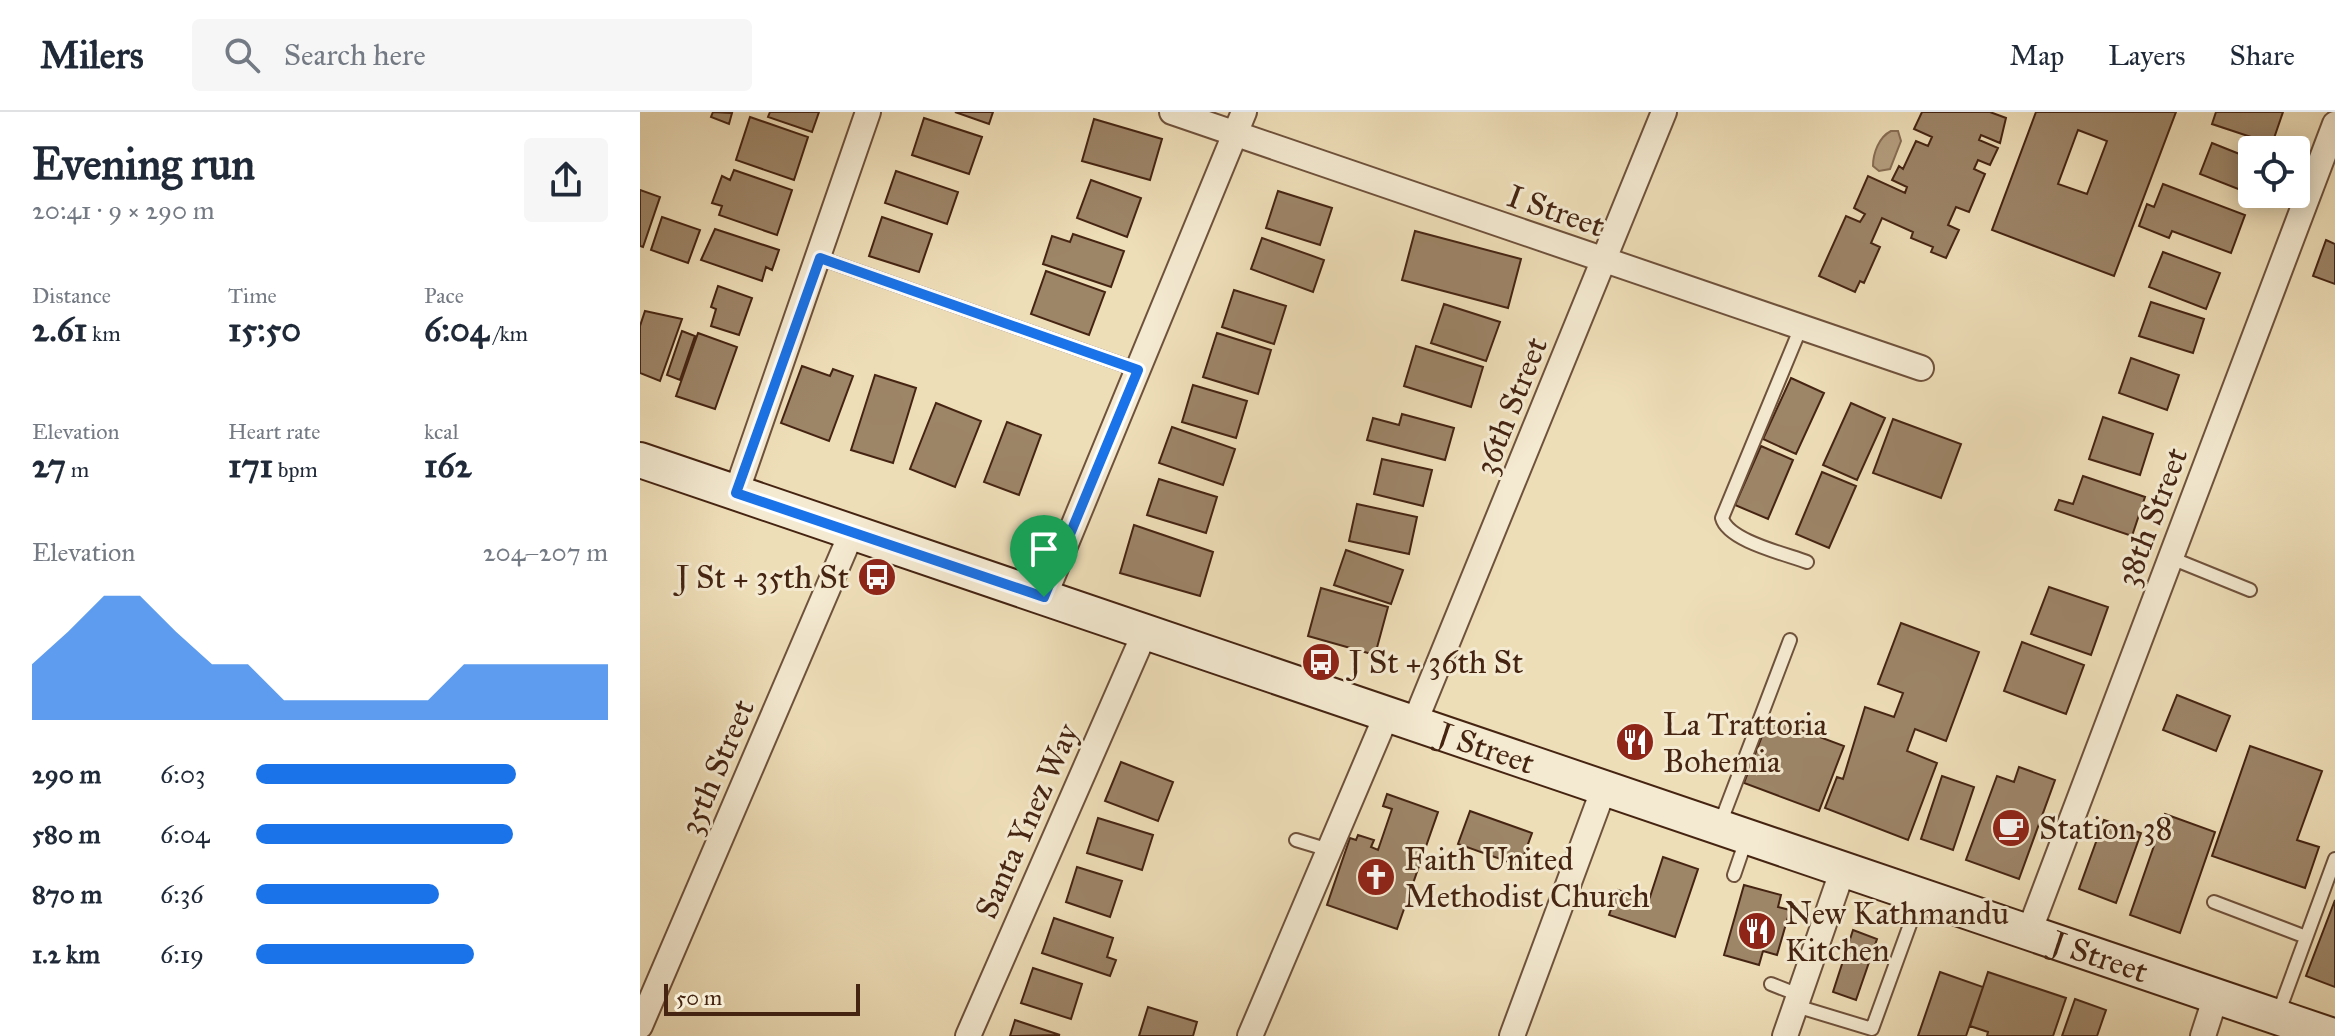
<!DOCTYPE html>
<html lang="en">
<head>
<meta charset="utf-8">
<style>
	:root { --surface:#fff; --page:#f6f6f7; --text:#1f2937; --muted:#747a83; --line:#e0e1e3; --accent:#1a73e8 }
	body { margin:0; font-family:"IM FELL Great Primer",serif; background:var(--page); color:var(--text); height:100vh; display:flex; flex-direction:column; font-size:30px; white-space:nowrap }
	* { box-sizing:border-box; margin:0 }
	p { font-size:26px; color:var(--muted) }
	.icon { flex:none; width:44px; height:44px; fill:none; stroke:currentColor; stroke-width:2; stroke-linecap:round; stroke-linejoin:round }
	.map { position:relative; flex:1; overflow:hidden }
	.drawer { display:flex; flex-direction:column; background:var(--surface); width:640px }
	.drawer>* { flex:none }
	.buttons { position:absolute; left:1598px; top:24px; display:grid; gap:16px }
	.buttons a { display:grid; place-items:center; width:72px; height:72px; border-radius:8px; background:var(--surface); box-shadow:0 4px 20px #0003; font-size:40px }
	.scale { position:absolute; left:24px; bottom:20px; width:196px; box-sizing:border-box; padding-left:8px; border:4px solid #452412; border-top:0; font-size:22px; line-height:28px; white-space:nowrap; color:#452412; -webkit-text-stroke:6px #f4ead1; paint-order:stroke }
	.pin { position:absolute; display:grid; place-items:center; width:68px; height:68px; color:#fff; margin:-82px -34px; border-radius:50% 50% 50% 0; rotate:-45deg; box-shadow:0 0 8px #0007 }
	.pin .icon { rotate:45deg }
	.round { display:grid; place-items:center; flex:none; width:84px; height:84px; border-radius:8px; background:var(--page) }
	.head { display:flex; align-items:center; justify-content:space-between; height:136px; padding:0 32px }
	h1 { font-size:44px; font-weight:700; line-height:60px }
	.figures { display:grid; grid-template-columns:repeat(3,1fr); gap:12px; height:136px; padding:8px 32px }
	.figures div { display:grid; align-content:center }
	.figures b { font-size:34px; font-weight:700 }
	.figures small { font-size:22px; font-weight:400 }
	.figures p { font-size:22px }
	.chart { height:224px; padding:16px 32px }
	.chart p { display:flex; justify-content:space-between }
	.chart svg { width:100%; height:144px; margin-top:8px; fill:var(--accent); opacity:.7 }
	ul { padding:0 32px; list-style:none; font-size:26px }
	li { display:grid; grid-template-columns:128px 96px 1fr; align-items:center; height:60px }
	li i { height:20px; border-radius:10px; background:var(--accent) }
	header { display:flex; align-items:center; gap:48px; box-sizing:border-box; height:112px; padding:0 40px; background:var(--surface); border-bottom:2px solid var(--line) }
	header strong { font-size:38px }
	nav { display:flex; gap:44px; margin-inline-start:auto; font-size:28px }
	.search { width:560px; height:72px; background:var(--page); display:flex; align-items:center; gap:20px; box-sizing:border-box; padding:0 28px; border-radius:8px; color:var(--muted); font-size:30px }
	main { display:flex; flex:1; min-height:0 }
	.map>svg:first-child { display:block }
	.water { fill:#b59f80; stroke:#886e54; stroke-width:2 }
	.building { fill:#9d8568; stroke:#452412; stroke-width:2; fill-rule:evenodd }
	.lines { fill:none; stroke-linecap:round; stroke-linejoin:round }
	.lane-casing { stroke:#6f523c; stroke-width:16 }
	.street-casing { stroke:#6f523c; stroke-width:28 }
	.secondary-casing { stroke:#452412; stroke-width:38 }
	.lane { stroke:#f4ead1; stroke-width:12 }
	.street { stroke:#f4ead1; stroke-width:24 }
	.secondary { stroke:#f4ead1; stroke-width:34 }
	.route-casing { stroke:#fff; stroke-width:16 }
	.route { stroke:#1a73e8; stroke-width:10 }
	.labels { text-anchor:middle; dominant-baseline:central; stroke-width:6; stroke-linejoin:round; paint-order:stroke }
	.street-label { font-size:32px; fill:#452412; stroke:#f4ead1 }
	.poi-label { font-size:32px; fill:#452412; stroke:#f4ead1; text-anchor:start }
</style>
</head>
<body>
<header>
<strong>Milers</strong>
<div class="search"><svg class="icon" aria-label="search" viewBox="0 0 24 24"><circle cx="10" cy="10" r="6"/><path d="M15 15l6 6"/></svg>Search here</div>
<nav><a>Map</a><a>Layers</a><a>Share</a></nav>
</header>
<main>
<section class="drawer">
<div class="head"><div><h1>Evening run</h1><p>20:41 · 9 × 290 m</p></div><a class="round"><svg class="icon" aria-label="share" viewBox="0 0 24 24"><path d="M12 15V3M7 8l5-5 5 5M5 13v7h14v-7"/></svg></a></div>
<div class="figures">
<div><p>Distance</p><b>2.61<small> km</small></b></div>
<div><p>Time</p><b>15:50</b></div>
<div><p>Pace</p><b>6:04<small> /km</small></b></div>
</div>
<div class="figures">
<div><p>Elevation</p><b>27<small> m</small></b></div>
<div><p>Heart rate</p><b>171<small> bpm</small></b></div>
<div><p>kcal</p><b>162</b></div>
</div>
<div class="chart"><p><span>Elevation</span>204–207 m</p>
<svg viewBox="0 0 160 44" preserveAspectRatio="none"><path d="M0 44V27L10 17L20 6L30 6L40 17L50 27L60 27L70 38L80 38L90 38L100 38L110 38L120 27L130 27L140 27L150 27L160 27V44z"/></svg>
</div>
<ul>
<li><b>290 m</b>6:03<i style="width:74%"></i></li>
<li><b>580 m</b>6:04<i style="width:73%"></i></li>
<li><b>870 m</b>6:36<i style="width:52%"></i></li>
<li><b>1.2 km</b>6:19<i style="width:62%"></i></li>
</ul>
</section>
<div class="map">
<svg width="1695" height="924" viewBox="0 0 1695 924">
	<rect width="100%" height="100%" fill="#eedeb8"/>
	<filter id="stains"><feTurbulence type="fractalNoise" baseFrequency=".0025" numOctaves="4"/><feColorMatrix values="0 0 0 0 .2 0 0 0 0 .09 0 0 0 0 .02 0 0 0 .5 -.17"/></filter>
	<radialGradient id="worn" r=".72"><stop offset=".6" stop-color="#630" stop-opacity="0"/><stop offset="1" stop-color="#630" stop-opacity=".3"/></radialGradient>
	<path class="water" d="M1251,19H1258L1261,29L1250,57L1239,59L1233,54C1233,41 1239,25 1251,19Z"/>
	<path class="building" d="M73,0L92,1L89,12L71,5Z
		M130,0H179L172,20L128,5Z
		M315,0H353L349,12Z
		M1282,0H1350L1366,6L1360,31L1341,23L1339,28L1358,36L1350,53L1338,48L1334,57L1345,62L1329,100L1316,95L1308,113L1319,118L1306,146L1291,140L1293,135L1271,126L1273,120L1242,106L1231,131L1240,135L1224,171L1220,169L1215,180L1179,164L1206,104L1220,110L1225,102L1214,96L1228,64L1265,81L1267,75L1252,68L1259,54L1263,57L1276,29L1288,34L1292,25L1274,17Z
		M1396,0H1536L1474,164L1352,118ZM1438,18L1467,29L1447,82L1418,72Z
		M1576,0H1643L1632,32L1572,12Z
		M110,5L168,25L154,68L96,48Z
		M284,6L342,25L329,62L272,43Z
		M454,7L522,27L510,68L442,49Z
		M1572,31L1612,47L1611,82L1560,62Z
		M94,58L152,78L137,123L79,103L82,94L72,91L82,64L90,68Z
		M256,59L318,80L307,112L245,91Z
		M451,68L501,86L487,125L437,106Z
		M1523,72L1605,103L1591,141L1532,119L1529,126L1499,114L1507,92L1514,95Z
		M0,78L20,85L3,135L0,134Z
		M638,79L692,96L680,133L626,116Z
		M22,105L60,118L48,151L11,138Z
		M242,105L292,122L279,160L229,144Z
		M75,117L139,138L132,158L126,155L122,169L61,148Z
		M775,119L881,147L868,196L762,168Z
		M433,122L484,139L471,175L403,152L412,124L430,130Z
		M622,126L684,148L673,180L611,157Z
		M1686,128L1695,132V172L1673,164Z
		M1523,140L1580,161L1566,197L1509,175Z
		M406,159L465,180L449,223L391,202Z
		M78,174L112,186L99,223L71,214L76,197L71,195Z
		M594,178L646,194L634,232L582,215Z
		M1511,190L1564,207L1553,241L1499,224Z
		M804,192L860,210L846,249L791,231Z
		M5,199L42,207L20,269L0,261V214Z
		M42,219L55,224L40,268L27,263Z
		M58,221L97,235L75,297L36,284Z
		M577,221L631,238L618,282L563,265Z
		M776,234L843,255L831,295L764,274Z
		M1491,246L1539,263L1527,298L1479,281Z
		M162,254L190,264L193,257L213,264L189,329L141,311Z
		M235,263L276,276L253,351L211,338Z
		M1151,266L1184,281L1156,342L1123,327Z
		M553,273L607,289L596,326L542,310Z
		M296,291L341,309L315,375L270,357Z
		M1211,291L1245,306L1217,368L1183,353Z
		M762,302L814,316L805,348L727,328L733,306L759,313Z
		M1463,305L1513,322L1500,363L1449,347Z
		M1253,307L1321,332L1301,386L1233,361Z
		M367,310L401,323L379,383L344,370Z
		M532,315L595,337L583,373L519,351Z
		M1121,334L1153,348L1128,407L1095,393Z
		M742,347L792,358L783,394L734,382Z
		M1182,360L1216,374L1189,436L1156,422Z
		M1443,364L1505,385L1492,424L1415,398L1419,388L1433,392Z
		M519,367L577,385L566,421L507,403Z
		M717,392L777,405L769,442L709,429Z
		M494,413L573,440L560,484L480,461Z
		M706,438L763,458L751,492L694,473Z
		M1409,475L1468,495L1451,543L1391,522Z
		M681,476L748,495L735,543L668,524Z
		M1261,511L1339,540L1306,629L1275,617L1267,639L1297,651L1268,728L1185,696L1197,665L1203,667L1225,595L1254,605L1263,581L1238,572Z
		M1382,530L1444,553L1426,602L1364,579Z
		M1537,583L1590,604L1576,639L1523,618Z
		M1129,606L1204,634L1179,699L1104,671Z
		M1610,634L1682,659L1657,728L1679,735L1665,776L1572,744Z
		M481,650L533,670L518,709L465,689Z
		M1379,655L1415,668L1379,767L1326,748L1357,664L1374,670Z
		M1302,664L1334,675L1313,738L1281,727Z
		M747,682L798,700L757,817L687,793L710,726L716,728L718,723L734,728L731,735L738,738L752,697L743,694Z
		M830,699L892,721L880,754L818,732Z
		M1525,702L1575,720L1540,821L1490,803Z
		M458,706L513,723L502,758L447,741Z
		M1464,708L1501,721L1476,791L1439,777Z
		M1023,745L1058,757L1035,825L969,803L978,778L1009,788Z
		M437,755L482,769L470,805L426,790Z
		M1104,773L1141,783L1138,795L1150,798L1137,843L1123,839L1119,853L1084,843Z
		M1695,788V875L1666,864Z
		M414,806L473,826L467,845L476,848L470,864L402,841Z
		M1213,818L1237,827L1216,888L1193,880Z
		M393,856L442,872L431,907L381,891Z
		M1300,860L1343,875L1326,924H1278Z
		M1348,860L1426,886L1413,924H1347L1348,920L1330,914Z
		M1435,887L1466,898L1457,924H1422Z
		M508,895L557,910L553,924H499Z
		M375,908L420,923L370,924Z"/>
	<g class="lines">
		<g class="lane-casing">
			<path id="lane" d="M180,146L498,258
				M1161,215L1082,406C1088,429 1146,442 1167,450
				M1531,446L1610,478
				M1080,712L1150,528
				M656,728L689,738
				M1094,763L1106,728
				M1574,790L1666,825
				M1131,872L1159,883
				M1156,894L1232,917L1280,785
				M1638,902L1695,747"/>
		</g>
		<g class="street-casing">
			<path id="street" d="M532,0L1281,256
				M96,381L228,0
				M404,485L604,0
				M774,612L1024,0
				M1389,820L1695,12
				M0,914L212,420
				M328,924L505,520
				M610,924L747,602
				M872,924L964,676
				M1145,924L1203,757
				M1563,924L1576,884"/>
		</g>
		<g class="secondary-casing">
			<g id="secondary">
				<path id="s1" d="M0,348L1693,924"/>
			</g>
		</g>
		<use href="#lane" class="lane"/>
		<use href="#street" class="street"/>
		<use href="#secondary" class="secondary"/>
	</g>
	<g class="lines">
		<g class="route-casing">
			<path id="route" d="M180,146L498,258L404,485L96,381Z"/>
		</g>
		<use href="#route" class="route"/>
	</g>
	<defs>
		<g id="bus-disc" transform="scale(2)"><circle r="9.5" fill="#8f2418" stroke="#f4ead1"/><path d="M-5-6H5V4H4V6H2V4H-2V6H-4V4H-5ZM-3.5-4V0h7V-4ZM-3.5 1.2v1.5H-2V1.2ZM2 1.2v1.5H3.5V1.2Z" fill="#fff"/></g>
		<g id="restaurant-disc" transform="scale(2)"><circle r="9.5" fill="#8f2418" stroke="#f4ead1"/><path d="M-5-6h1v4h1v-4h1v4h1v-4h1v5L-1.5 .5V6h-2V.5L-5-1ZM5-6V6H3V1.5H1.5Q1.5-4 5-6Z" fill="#fff"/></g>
		<g id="cafe-disc" transform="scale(2)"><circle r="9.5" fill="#8f2418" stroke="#f4ead1"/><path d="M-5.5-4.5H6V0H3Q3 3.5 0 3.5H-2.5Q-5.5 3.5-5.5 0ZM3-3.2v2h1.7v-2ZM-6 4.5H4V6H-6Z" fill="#fff"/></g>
		<g id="church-disc" transform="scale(2)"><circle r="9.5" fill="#8f2418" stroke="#f4ead1"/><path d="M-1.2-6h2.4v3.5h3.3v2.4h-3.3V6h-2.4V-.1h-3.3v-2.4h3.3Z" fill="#fff"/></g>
	</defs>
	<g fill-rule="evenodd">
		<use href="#bus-disc" x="237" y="465"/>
		<use href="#bus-disc" x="681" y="550"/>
		<use href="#restaurant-disc" x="995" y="630"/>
		<use href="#cafe-disc" x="1371" y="716"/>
		<use href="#church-disc" x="736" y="765"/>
		<use href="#restaurant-disc" x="1117" y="819"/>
	</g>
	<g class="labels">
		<g class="street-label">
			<text transform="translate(916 99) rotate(19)">I Street</text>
			<text transform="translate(871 294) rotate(-68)">36th Street</text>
			<text transform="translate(1512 405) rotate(-69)">38th Street</text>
			<text stroke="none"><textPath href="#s1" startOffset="894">J Street</textPath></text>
			<text transform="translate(77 655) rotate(-67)">35th Street</text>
			<text transform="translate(387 709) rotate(-66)">Santa Ynez Way</text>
			<text stroke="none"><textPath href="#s1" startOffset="1542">J Street</textPath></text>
		</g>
		<g class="poi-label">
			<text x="209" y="465" text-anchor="end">J St + 35th St</text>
			<text x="709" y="550">J St + 36th St</text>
			<text x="1023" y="612">La Trattoria<tspan x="1023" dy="37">Bohemia</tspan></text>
			<text x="1399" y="716">Station 38</text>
			<text x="764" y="747">Faith United<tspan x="764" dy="37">Methodist Church</tspan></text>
			<text x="1145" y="801">New Kathmandu<tspan x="1145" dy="37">Kitchen</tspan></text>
		</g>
	</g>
	<rect width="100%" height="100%" filter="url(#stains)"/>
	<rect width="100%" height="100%" fill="url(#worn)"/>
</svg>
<div class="buttons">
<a><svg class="icon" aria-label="locate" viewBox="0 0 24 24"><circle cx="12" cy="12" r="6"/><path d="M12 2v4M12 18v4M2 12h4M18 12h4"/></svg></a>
</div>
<div class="scale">50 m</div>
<div class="pin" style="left:404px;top:485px;background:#1e9e55"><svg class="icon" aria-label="arrive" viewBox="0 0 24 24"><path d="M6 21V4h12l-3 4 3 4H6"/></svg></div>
</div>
</main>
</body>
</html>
